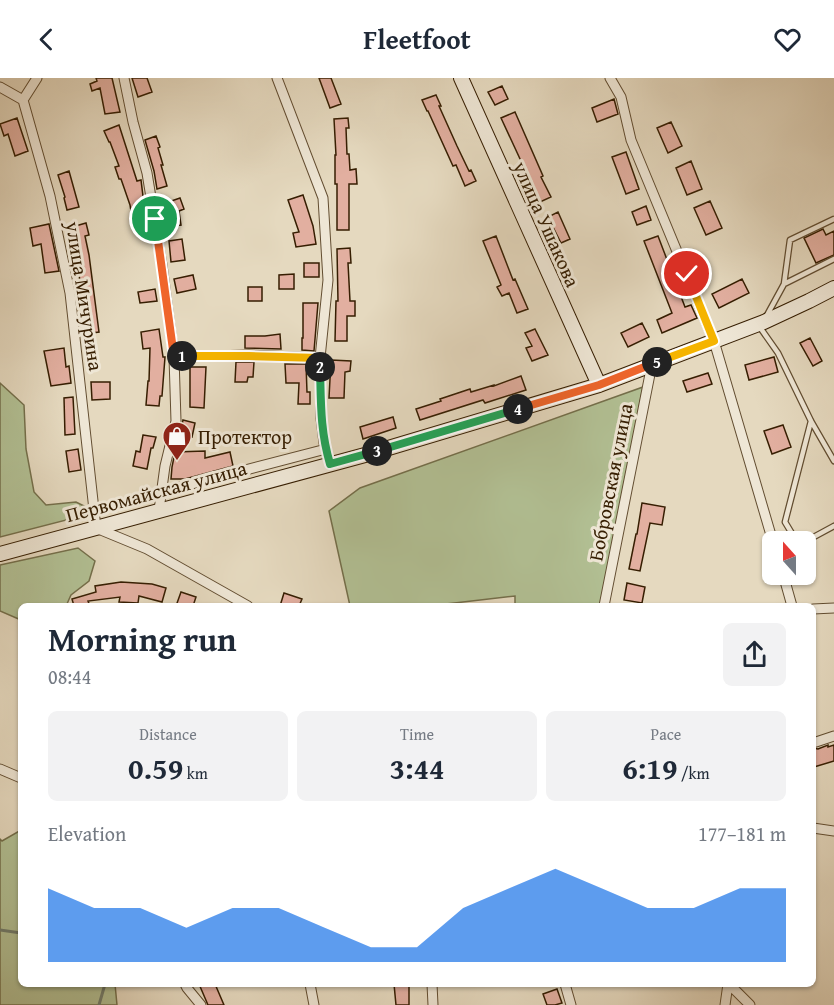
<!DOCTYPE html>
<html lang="en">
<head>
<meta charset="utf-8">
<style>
	:root { --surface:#fff; --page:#f2f2f3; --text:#1f2937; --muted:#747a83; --accent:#1a73e8 }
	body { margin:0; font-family:"Gentium Book Plus",serif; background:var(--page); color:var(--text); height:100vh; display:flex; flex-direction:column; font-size:22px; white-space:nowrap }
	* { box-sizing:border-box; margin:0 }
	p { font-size:20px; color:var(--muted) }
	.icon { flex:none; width:33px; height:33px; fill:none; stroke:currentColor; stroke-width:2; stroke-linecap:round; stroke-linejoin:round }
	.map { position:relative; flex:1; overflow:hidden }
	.details { position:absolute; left:18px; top:525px; width:798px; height:384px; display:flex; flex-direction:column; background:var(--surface); border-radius:9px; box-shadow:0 2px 4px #0004 }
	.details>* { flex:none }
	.needle { width:39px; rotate:339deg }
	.buttons { position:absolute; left:762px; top:453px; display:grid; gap:12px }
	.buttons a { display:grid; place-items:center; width:54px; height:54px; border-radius:9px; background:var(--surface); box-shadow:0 2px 4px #0004; font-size:30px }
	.pin { position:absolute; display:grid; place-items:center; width:51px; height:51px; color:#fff; margin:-26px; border:3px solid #fff; border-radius:50%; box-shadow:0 2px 6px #0007 }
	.km { position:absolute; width:30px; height:30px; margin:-15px; border-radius:50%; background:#222; color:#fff; font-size:16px; line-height:30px; text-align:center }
	.round { display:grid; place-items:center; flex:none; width:63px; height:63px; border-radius:9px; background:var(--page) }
	.summary { display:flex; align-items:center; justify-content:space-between; height:102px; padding:0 30px }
	h1 { font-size:33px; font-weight:600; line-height:45px }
	.stats { display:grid; grid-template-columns:repeat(3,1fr); gap:9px; height:102px; padding:6px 30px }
	.stats div { display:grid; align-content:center; border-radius:9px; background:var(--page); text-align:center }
	.stats b { font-size:30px; font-weight:600 }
	.stats small { font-size:16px; font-weight:400 }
	.stats p { font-size:16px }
	.chart { height:168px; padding:12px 30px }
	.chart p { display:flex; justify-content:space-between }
	.chart svg { width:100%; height:108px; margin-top:6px; fill:var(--accent); opacity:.7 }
	header { display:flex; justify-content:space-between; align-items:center; height:78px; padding:0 30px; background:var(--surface); font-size:27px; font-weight:600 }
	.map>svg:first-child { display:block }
	.green { fill:#b2c094; stroke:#746f4b; stroke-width:1.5 }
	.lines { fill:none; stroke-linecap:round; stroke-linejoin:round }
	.stream { stroke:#707c6d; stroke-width:3 }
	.building { fill:#e2afa0; stroke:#361e02; stroke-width:1.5 }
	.service-casing { stroke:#624d31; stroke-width:7 }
	.minor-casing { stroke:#624d31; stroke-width:11 }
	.secondary-casing { stroke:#361e02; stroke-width:16 }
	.service { stroke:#eee6d5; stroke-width:4.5 }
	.minor { stroke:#eee6d5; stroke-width:9 }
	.secondary { stroke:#eee6d5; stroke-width:14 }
	.split-1-casing { stroke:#fff; stroke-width:12 }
	.split-2-casing { stroke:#fff; stroke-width:12 }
	.split-3-casing { stroke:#fff; stroke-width:12 }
	.split-4-casing { stroke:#fff; stroke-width:12 }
	.split-5-casing { stroke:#fff; stroke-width:12 }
	.split-6-casing { stroke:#fff; stroke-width:12 }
	.split-1 { stroke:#f0652b; stroke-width:8 }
	.split-2 { stroke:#f5b400; stroke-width:8 }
	.split-3 { stroke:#22a559; stroke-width:8 }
	.split-4 { stroke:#22a559; stroke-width:8 }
	.split-5 { stroke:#f0652b; stroke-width:8 }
	.split-6 { stroke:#f5b400; stroke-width:8 }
	.labels { text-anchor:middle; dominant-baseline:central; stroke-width:6; stroke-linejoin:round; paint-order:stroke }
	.street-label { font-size:20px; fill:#361e02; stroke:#eee6d5 }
	.poi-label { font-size:20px; fill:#361e02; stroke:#eee6d5; text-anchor:start }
</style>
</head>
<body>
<header><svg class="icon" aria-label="back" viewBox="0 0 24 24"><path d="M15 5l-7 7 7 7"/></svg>Fleetfoot<svg class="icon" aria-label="heart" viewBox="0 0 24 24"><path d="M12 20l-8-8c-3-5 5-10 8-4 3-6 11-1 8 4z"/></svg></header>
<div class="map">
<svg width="834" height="927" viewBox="0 0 834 927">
	<rect width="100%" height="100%" fill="#e5d9bf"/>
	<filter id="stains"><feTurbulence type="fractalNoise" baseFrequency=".00333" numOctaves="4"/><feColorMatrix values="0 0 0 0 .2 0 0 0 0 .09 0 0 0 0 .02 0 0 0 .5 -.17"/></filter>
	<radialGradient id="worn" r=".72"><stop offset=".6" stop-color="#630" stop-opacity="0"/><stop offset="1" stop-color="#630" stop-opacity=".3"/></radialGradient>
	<path class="green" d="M0,305L24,327L26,371L34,414L46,427L76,424L84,428L82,438L0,459Z
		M643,309L601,528H515V518L446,526L443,528H350L329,433L360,410Z
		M78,470L95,483L89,503L71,517L66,528H21V542L0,533V487Z
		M21,752V906H115L117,927H0V761L2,763Z"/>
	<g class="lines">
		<path class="stream" d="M0,852L21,855
			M99,927L105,906"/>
	</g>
	<path class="building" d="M96,0H112L120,34L105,36L100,10L92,13L90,6L97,3Z
		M132,0H147L152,14L138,19Z
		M319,0H331L341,26L330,30Z
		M502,8L508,21L495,27L488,14Z
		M436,17L441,28H439L457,68L469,93L471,92L476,103L465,108L456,87L453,88L428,33H427L422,22Z
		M614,21L618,36L597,44L592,30Z
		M515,34L543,98L541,99L551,119L540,124L501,40Z
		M17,40L28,73L15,78L8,56L4,58L0,46Z
		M348,40L349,50H346L347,76H349L350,92L356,91L357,106H349V152H337V106H335V77H336L334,41Z
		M671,44L682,68L668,75L657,50Z
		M119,47L137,103L141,102L147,151L134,152L130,127L121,101H119L115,89L119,88L110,64H109L104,53Z
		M156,58L160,69L158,70L163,87H161L167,108L157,111L154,93L145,62Z
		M626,74L639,111L626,116L612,79Z
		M691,83L702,111L687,117L676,90Z
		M69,93L79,129L67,132L64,120L65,119L58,97Z
		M303,117L313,148L316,166L296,169L293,155L299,154L288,122Z
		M180,120L184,131L179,133L181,147L166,149L160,127Z
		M710,123L722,150L706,157L694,130Z
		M646,128L651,142L637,147L632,134Z
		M558,134L570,161L561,165L548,139Z
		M86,145L89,157L85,158L89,177L99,254L85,256L79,195H81L76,172H78L72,149Z
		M49,146L59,193L45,195L41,166L33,168L30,150Z
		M823,151L826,157L834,153V177L816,185L804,160Z
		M496,158L513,202L515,201L528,231L517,235L509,215L502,218L497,209L501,207L483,163Z
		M658,158L685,229L691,227L697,240L662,255L657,242L672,235L644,163Z
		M182,161L185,182L171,184L169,163Z
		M350,170L351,185H348L350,223H355V238H347V263H335L336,223H338L337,171Z
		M304,185H319V199H304Z
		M294,196V211H279V197Z
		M193,197L196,211L177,215L174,201Z
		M742,201L749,215L719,230L712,216Z
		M248,209H262V223H248Z
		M155,211L157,223L140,225L138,214Z
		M303,225H318L314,273L302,272V260H303Z
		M642,245L649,259L628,269L621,255Z
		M159,251L163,279H165L162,318H160L159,328L146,327L148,303H149L150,270L143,271L141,254Z
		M535,251L548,277L532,283L526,270L532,268L525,255Z
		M280,256L281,271L245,270V258H265Z
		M810,260L822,283L813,288L800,265Z
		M64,270L66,289L69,288L71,305L51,308L44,273Z
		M774,279L778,294L749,302L745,287Z
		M331,282L351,283L350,293L345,294L344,320H329Z
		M236,284H254L253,299H248L247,304H235Z
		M285,286H306L307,314H310V326H298L299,305H286Z
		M190,289H206L204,330L190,329Z
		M708,295L712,306L687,314L683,303Z
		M521,298L526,312L485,325L483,322L420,342L416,331L441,323L440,321L470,311L471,314L494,307V308Z
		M91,304H110V321L92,322Z
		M73,319L75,356L65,357L64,320Z
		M393,339L396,350L363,361L360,349Z
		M183,342L195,345L192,359L180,356Z
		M783,347L791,369L772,376L764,353Z
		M143,357L156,359L153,370H151L147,391L133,388L136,373L140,374Z
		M78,371L81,392L69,394L66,373Z
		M205,373V380L230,374L233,388L185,401H171L172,389L175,374Z
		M642,425L665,429L662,447L650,445L640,493L629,491L636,456H637Z
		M121,504L152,506L166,510L162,524L139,518L138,525L119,524L120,519L88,523L90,528H74L72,521L96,514L95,508Z
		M627,505L645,509L642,525L624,522Z
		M181,514L196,519L193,528H176Z
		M284,515L302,521L299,528H280Z
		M828,667V669L834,667V683L814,689L813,670L818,671Z
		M199,906H215L224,927H208Z
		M394,906H409V927H396Z
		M557,911L562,925L555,927H547L543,916Z"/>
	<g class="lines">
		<g class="service-casing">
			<path id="service" d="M784,206L790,162L834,141
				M766,239L784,206L834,181
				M759,248L778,275L811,343L834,383
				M811,343L785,444L794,459L810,461L834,448"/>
		</g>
		<g class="minor-casing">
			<path id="minor" d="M124,0L133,44L147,95L162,187L174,279L176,343L165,388L159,432
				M277,0L323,120L328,202L320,280L321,340L324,365L330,386
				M610,0L621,19L631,62L714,263L773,464
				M0,9L23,22L50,118L70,215L96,450L147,471L248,528
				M23,22L37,0
				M174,279L249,277L320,280
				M161,414L326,371
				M783,496L792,528
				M604,528L652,286
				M813,531L834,530
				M816,664L834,658
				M0,691L21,700
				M813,750L834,753
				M185,906L187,910L201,927
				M310,906L314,927
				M432,906L433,927
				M565,906L571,927
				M729,906L750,927
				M725,927L728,906"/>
		</g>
		<g class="secondary-casing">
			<path id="secondary" d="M461,0L599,307
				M0,476L365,377L599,307L764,244L809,223L834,210"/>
		</g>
		<use href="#service" class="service"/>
		<use href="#minor" class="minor"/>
		<use href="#secondary" class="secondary"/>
	</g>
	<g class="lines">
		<g class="split-1-casing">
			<path id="split-1" d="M155,141L174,279L182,278"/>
		</g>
		<g class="split-2-casing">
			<path id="split-2" d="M182,278H249L320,280V289"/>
		</g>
		<g class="split-3-casing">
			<path id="split-3" d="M320,289C321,324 320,352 330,386L377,373"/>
		</g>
		<g class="split-4-casing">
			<path id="split-4" d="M377,373L518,331"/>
		</g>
		<g class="split-5-casing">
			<path id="split-5" d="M518,331L599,307L657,284"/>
		</g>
		<g class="split-6-casing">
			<path id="split-6" d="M657,284L714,263L687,196"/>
		</g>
		<use href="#split-1" class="split-1"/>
		<use href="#split-2" class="split-2"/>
		<use href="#split-3" class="split-3"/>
		<use href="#split-4" class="split-4"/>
		<use href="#split-5" class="split-5"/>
		<use href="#split-6" class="split-6"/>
	</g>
	<defs>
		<g id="shop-pin" transform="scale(1.5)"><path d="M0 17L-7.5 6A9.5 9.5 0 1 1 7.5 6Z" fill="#8f2418" stroke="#eee6d5"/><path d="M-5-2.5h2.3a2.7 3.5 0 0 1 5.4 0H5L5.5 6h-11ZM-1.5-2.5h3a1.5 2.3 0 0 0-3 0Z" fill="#fff"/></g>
	</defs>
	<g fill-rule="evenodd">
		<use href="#shop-pin" x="177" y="358"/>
	</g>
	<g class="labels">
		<g class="street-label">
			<text transform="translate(547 146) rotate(66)">улица Ушакова</text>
			<text transform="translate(85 218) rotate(81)">улица Мичурина</text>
			<text transform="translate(610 404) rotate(-79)">Бобровская улица</text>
			<text transform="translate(156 413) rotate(-15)">Первомайская улица</text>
		</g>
		<g class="poi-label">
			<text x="198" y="358">Протектор</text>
		</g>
	</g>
	<rect width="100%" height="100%" filter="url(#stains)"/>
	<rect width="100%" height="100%" fill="url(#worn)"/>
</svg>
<div class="buttons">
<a><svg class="needle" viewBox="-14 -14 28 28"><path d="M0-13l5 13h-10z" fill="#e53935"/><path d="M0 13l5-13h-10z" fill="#747a83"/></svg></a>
</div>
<div class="pin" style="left:155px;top:141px;background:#1e9e55"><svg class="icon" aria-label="arrive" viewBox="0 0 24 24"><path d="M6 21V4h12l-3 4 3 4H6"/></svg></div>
<div class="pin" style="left:687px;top:196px;background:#d93025"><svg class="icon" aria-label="check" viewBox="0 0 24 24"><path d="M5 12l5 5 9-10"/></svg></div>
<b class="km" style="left:182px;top:278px">1</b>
<b class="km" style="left:320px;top:289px">2</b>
<b class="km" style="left:377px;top:373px">3</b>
<b class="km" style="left:518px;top:331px">4</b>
<b class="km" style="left:657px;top:284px">5</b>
<section class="details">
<div class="summary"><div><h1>Morning run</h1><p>08:44</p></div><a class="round"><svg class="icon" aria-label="share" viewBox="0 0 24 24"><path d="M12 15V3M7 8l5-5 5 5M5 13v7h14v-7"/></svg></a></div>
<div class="stats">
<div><p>Distance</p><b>0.59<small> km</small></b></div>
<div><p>Time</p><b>3:44</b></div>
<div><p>Pace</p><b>6:19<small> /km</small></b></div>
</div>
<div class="chart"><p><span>Elevation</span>177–181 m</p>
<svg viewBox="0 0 160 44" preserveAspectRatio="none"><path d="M0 44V14L10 22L20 22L30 30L40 22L50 22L60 30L70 38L80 38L90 22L100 14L110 6L120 14L130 22L140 22L150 14L160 14V44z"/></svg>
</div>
</section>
</div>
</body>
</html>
